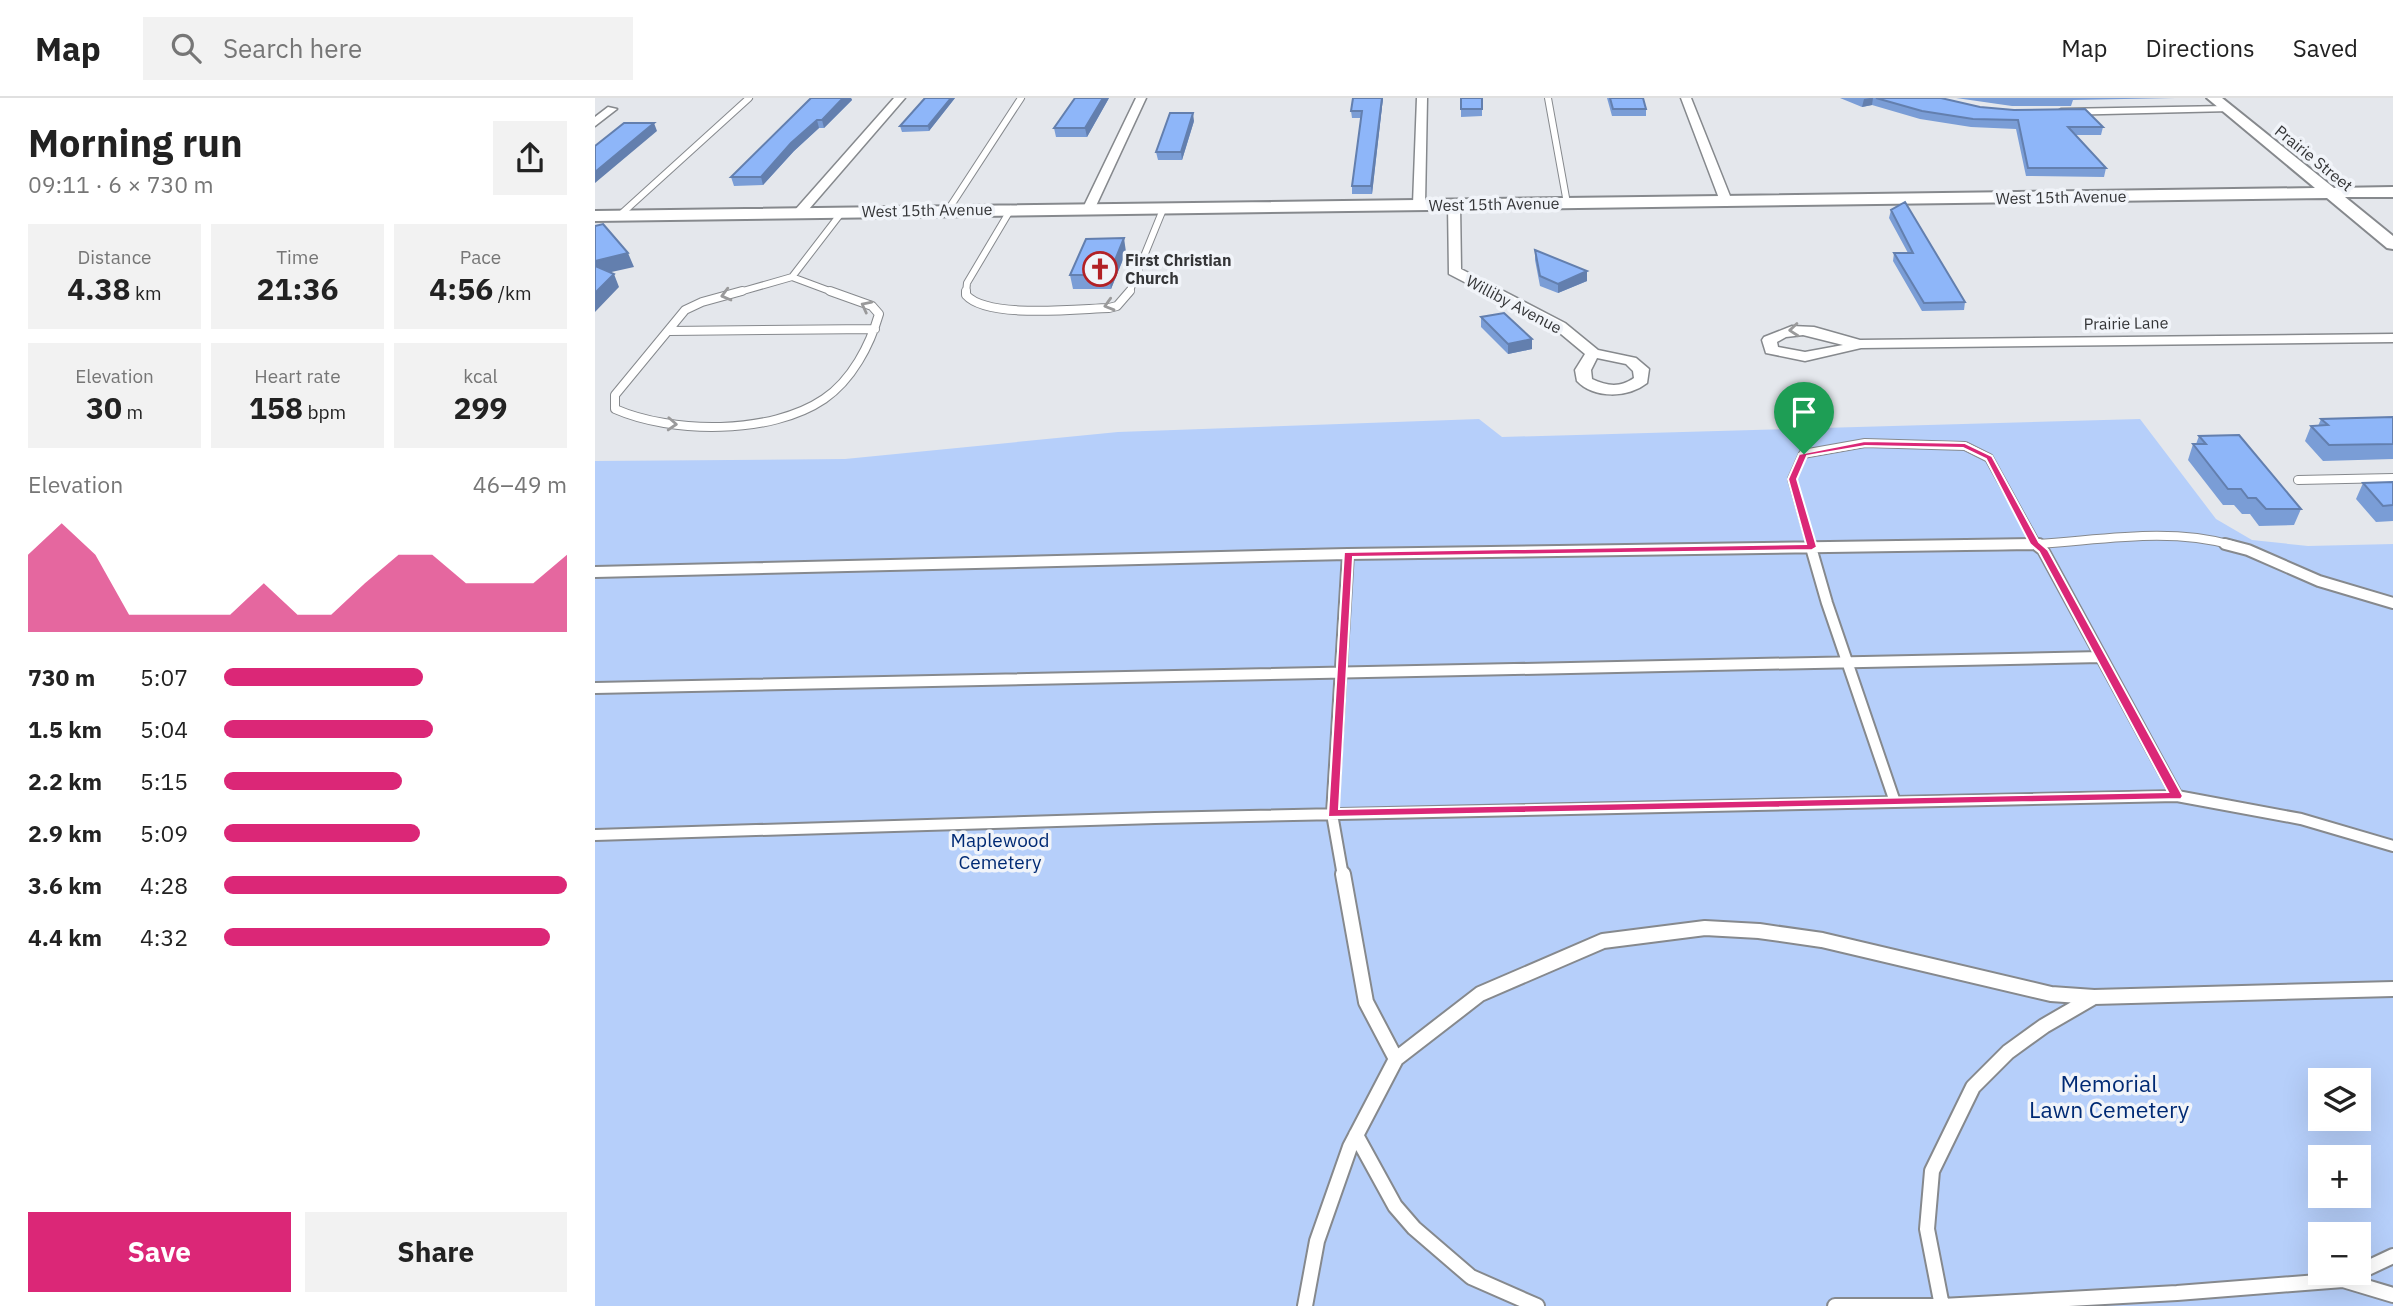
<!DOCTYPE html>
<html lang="en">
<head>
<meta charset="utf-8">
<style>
	:root { --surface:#fff; --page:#f2f2f2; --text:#222; --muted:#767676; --line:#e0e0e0; --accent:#db2777 }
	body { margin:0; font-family:"IBM Plex Sans",sans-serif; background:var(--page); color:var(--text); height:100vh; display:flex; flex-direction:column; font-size:26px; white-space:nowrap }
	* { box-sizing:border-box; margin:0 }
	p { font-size:23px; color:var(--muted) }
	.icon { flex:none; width:38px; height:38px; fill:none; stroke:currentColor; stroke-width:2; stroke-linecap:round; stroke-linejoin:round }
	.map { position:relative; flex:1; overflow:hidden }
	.panel { display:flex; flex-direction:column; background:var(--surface); width:595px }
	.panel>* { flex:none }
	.fabs { position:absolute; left:1713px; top:970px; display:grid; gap:14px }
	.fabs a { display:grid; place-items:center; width:63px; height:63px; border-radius:0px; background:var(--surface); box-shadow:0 7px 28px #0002; font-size:35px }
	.pin { position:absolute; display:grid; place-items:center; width:60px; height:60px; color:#fff; margin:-72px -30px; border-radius:50% 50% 50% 0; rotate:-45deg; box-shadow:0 0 7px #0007 }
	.pin .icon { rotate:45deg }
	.round { display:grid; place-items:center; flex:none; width:74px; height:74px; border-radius:0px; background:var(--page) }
	.headline { display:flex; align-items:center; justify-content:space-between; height:119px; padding:0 28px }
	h1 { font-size:38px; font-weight:700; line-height:52px }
	.figures { display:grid; grid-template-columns:repeat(3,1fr); gap:10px; height:119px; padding:7px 28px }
	.figures div { display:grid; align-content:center; border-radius:0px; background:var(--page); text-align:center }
	.figures b { font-size:30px; font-weight:700 }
	.figures small { font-size:19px; font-weight:400 }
	.figures p { font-size:19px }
	.chart { height:196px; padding:14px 28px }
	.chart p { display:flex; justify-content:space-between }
	.chart svg { width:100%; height:126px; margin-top:7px; fill:var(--accent); opacity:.7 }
	.cta { display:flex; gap:14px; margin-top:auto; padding:14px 28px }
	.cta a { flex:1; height:80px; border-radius:0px; background:var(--accent); color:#fff; font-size:28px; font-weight:700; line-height:80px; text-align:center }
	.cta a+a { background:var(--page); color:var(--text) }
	ul { padding:0 28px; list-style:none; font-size:23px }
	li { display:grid; grid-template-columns:112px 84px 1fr; align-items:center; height:52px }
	li i { height:18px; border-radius:9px; background:var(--accent) }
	header { display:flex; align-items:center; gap:42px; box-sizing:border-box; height:98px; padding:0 35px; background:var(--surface); border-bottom:2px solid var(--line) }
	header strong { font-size:33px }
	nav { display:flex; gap:38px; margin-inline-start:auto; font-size:24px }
	.search { width:490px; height:63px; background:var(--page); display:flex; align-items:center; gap:18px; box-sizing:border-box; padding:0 24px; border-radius:0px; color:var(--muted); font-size:26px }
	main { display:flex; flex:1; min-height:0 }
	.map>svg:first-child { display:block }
	.green { fill:#b6cffa; fill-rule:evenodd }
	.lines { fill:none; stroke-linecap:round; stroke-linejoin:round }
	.service-far3-casing { stroke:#86898d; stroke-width:8 }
	.service-far2-casing { stroke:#86898d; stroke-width:10 }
	.service-far1-casing { stroke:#86898d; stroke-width:14 }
	.service-casing { stroke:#86898d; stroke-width:18 }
	.minor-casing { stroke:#86898d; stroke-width:3 }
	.tertiary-casing { stroke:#86898d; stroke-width:4 }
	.service-far3 { stroke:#fff; stroke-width:6 }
	.service-far2 { stroke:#fff; stroke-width:8 }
	.service-far1 { stroke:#fff; stroke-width:10 }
	.service { stroke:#fff; stroke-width:14 }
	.minor { fill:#fff; fill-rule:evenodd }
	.tertiary { fill:#fff; fill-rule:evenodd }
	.wall { fill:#7a9dd6 }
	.shaded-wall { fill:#637fae }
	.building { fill:#8eb6f9; stroke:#637fae; stroke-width:2 }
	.oneway { stroke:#9a9a9b }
	.route { fill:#db2777; stroke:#fff; stroke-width:2; fill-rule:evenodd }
	.labels { text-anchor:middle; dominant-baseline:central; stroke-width:7; stroke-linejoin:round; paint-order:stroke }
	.far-street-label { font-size:16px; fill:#343537; stroke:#f1f4f9 }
	.far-poi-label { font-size:16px; font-weight:bold; fill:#343537; stroke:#f1f4f9; text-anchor:start }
	.park-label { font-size:19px; fill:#002a74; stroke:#f1f4f9 }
	.near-park-label { font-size:23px; fill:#002a74; stroke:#f1f4f9 }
</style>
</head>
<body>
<header>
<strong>Map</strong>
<div class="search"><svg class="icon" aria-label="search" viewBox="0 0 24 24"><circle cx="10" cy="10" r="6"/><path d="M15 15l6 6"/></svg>Search here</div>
<nav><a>Map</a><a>Directions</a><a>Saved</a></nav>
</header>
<main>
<section class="panel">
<div class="headline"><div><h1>Morning run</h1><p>09:11 · 6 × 730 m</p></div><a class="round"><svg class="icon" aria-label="share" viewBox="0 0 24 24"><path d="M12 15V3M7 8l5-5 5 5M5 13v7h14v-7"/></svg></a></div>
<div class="figures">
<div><p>Distance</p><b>4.38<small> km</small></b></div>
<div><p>Time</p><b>21:36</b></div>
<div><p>Pace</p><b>4:56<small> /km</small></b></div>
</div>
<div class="figures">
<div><p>Elevation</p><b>30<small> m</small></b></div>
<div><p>Heart rate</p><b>158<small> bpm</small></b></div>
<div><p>kcal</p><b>299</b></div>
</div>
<div class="chart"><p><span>Elevation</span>46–49 m</p>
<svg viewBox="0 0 160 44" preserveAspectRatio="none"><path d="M0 44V17L10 6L20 17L30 38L40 38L50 38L60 38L70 27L80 38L90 38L100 27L110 17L120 17L130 27L140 27L150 27L160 17V44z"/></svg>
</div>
<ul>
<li><b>730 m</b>5:07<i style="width:58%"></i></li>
<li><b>1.5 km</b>5:04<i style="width:61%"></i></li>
<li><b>2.2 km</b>5:15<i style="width:52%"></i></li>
<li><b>2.9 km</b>5:09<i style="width:57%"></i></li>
<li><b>3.6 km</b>4:28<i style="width:100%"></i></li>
<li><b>4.4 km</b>4:32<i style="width:95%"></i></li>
</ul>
<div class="cta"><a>Save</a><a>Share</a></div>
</section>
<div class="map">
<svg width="1798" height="1208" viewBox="0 0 1798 1208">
	<rect width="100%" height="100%" fill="#e4e7ec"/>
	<path class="green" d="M884,321L907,339L1545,321L1621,421L1657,442L1713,448L1798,446V1208H0V363L250,361L523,334ZM1726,982H1764V1020H1726ZM1726,1059H1764V1097H1726ZM1726,1136H1764V1174H1726Z"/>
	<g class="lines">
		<g class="service-far3-casing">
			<path id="service-far3" d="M953,0L972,105
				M353,112L426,0
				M25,117L154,0
				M197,179L240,195
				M197,179L247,114
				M141,195L197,179
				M371,195L372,185L416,111
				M534,195L569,109"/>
		</g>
		<g class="service-far2-casing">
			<path id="service-far2" d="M147,193L107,204L90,212L20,297V311C77,336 176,337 229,301C257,282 275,247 284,216L277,208L235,193
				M371,193V197C392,221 481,211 514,210L522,208L535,193
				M74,233L280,231
				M1703,382L1798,380
				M1216,447L1197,381L1208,356L1270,345L1370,348L1394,360L1442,447
				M1345,447C1377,447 1410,448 1442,446C1507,442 1573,429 1637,447"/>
		</g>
		<g class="service-far1-casing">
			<path id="service-far1" d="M1215,446L1232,505L1300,704
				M1440,446L1448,452L1582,698
				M1630,446L1653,452L1724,483L1798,505
				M0,474L753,456L1444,446
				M0,590L1506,559
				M0,737L560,720L1582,698L1706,721L1798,748
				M748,778L737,716L753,456"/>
		</g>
		<g class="service-casing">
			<path id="service" d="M748,776L771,904L801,961
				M761,1037L800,1108L819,1130L876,1179L942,1208
				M1764,1174L1798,1158
				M710,1208L722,1143L755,1049L801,961L885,896L1008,843L1110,830L1164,833L1227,842L1456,896L1499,899
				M1240,1208H1347L1582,1195L1748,1182L1798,1197
				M1347,1208L1332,1131L1337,1073L1378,989L1413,954L1449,928L1499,899L1798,891"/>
		</g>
		<g class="minor-casing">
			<path id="minor" d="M299,0H310L208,118H200V112Z
				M541,0H551L500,110L494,114L490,113L488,110Z
				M822,0H832L830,106L824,110L818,106Z
				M1086,0H1096L1137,103L1135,106L1131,107L1125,103Z
				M1632,8L1636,9V13L1466,17L1461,14L1466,11Z
				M13,9L22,11L0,28V19Z
				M859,102L865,106L866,171L970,225L1003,252L1041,260L1054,271L1052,285C1033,300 999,301 982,283L980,272L990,256L960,231L854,176L853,106ZM1002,260L1031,266L1038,273L1039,280C1025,290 1012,288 997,281L996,272Z
				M1197,228L1219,229L1265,242L1798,236V244L1266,250L1210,263L1171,255L1167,242L1169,239ZM1208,237L1248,247L1210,254L1183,249L1182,244L1191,239Z"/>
		</g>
		<g class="tertiary-casing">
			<path id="tertiary" d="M1612,0H1627L1739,90L1798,89V99H1750L1798,138V151L1792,150L1732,100L0,123V113L1720,90Z"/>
		</g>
		<use href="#service-far3" class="service-far3"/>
		<use href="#service-far2" class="service-far2"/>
		<use href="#service-far1" class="service-far1"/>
		<use href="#service" class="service"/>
		<use href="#minor" class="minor"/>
		<use href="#tertiary" class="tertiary"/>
	</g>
	<path class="wall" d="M216,0H256L257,2L229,30H224L199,53L168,87L139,88L136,79Z
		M330,0H360L334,33L307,34L305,28Z
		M514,0L492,39H461L459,30Z
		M788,0L777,96H757V88L766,20H757L756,13Z
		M866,0H887V18L866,19Z
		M1012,0H1048L1051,11V18H1017Z
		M1245,0H1346L1385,9L1508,29L1506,37H1481L1511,70L1509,79L1431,78L1421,31L1376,29L1325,21L1277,7L1267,9Z
		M1361,0H1580L1478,2L1476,8H1417Z
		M599,23L587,62H563L561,54Z
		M1296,112L1370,204L1369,212L1327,213L1298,163L1299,155H1313L1294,120Z
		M940,152L992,173V183L963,195L945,188L940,162Z
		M531,154L516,191H478L475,177Z
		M886,219L937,251L913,256L886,229Z
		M1798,319V361L1728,363L1710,343L1716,328H1723L1726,321Z
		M1604,338L1706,411L1699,427L1664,428L1655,416H1647L1639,407H1628L1593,362L1598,346H1601Z
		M1798,384V423L1781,424L1761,401L1768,385Z"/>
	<path class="shaded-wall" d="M248,0H256L257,2L229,30L227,22Z
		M356,0H360L334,33L333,28Z
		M508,0H514L492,39L490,30Z
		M787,0H788L777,96L776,88Z
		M1275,0H1278L1277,7L1267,9L1269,1Z
		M598,15L599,23L587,62L586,54Z
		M222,22L224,30L199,53L168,87L166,79L196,45Z
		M59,25L62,33L0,85V74Z
		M529,140L531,154L516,191L514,177Z
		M33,155L39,169L3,177L0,171V163Z
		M992,173V183L963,195V186Z
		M19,176L24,189L0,214V195Z
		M937,241V251L913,256V246Z"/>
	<path class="building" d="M216,0H248L227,22H222L196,45L166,79H136Z
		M330,0H356L333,28H305Z
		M480,0H508L490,30H459Z
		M758,0H787L776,88H757L767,13H756Z
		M866,0H887V11H866Z
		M1015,0H1048L1051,11H1018Z
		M1281,0H1346L1385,9L1419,12L1490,11L1508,29H1473L1511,70H1433L1423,22L1378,21L1327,13Z
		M575,15H598L586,54H561Z
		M29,25H59L0,74V48Z
		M1310,104L1370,204L1329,205L1299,155H1318L1296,112Z
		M8,126L33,155L0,163V128Z
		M529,140L514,177H475L491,141Z
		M940,152L992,173L963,186L945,178Z
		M0,168L19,176L0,195Z
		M909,215L937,241L913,246L886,219Z
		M1798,319V346L1734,347L1716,328L1733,327L1726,321Z
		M1644,337L1706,411H1671L1661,400H1653L1646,391H1633L1598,346H1611L1604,338Z
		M1798,384V407L1788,408L1768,385Z"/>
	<defs><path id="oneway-chevron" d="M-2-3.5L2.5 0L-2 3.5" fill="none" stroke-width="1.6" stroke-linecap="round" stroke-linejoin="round" transform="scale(1.75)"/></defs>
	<g class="oneway">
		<use href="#oneway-chevron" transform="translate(131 197) rotate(165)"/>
		<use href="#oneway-chevron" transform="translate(514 207) rotate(164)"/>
		<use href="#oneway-chevron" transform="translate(271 208) rotate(-153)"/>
		<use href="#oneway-chevron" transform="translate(1199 232) rotate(175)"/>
		<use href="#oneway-chevron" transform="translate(77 326) rotate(3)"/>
	</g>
	<path class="route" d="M1270,343L1370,345L1397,358L1444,444L1453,452L1588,698L1586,701L733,719L749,454L1211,446L1193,381L1204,356ZM1270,348L1368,350L1391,361L1435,446L1444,454L1573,694L744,711L758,459L1217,452L1222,449L1202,381L1212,358Z"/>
	<defs>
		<g id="church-ring" transform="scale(1.75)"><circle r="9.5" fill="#f1f4f9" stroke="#b22126" stroke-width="1.5"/><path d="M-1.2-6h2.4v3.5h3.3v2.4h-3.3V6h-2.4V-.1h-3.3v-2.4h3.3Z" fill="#b22126"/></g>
	</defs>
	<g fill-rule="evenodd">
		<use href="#church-ring" x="505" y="171"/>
	</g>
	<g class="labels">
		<g class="far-street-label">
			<text transform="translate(1719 60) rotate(39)">Prairie Street</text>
			<text transform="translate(1466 99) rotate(-1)">West 15th Avenue</text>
			<text transform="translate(899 106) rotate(-1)">West 15th Avenue</text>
			<text transform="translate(332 112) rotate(-1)">West 15th Avenue</text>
			<text transform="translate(919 206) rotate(28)">Williby Avenue</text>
			<text transform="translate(1531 225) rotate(-1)">Prairie Lane</text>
		</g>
		<g class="far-poi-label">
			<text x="530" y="162">First Christian<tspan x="530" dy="18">Church</tspan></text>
		</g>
		<g class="park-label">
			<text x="405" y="742">Maplewood<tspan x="405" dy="22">Cemetery</tspan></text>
		</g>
		<g class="near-park-label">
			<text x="1514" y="985">Memorial<tspan x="1514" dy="26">Lawn Cemetery</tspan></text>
		</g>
	</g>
</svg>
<div class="fabs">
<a><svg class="icon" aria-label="layers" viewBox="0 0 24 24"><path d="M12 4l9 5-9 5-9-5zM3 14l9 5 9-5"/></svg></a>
<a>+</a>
<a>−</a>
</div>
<div class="pin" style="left:1209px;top:356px;background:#1e9e55"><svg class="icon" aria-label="arrive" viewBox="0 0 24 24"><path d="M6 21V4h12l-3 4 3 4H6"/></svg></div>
</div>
</main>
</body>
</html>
